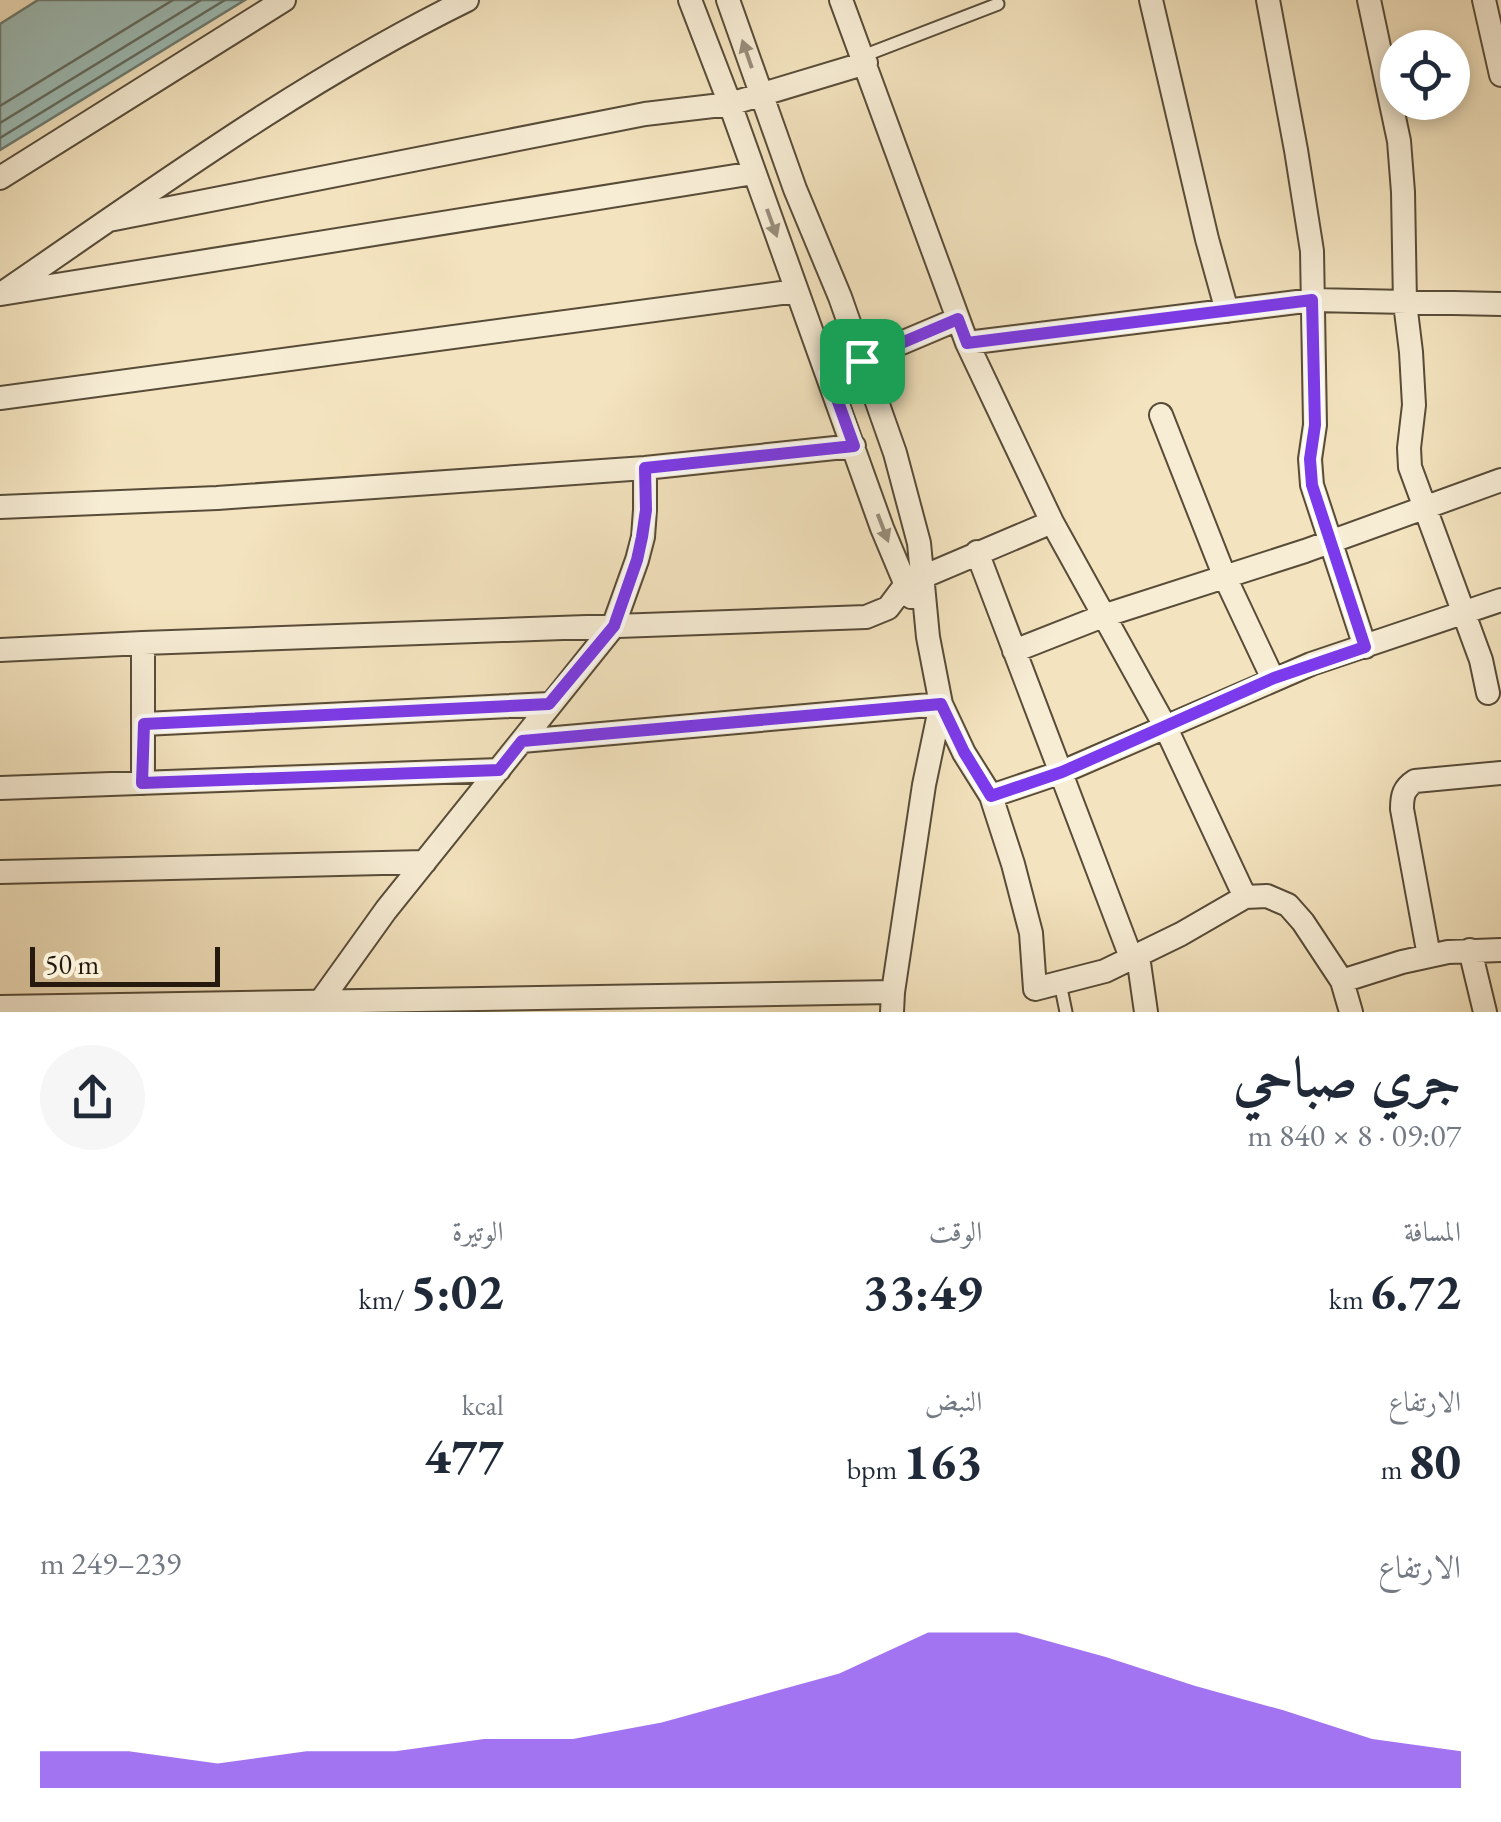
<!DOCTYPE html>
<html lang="ar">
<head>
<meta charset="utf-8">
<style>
	:root { --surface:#fff; --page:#f6f6f7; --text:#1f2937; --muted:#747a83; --accent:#7c3aed }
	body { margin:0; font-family:"EB Garamond",Amiri,serif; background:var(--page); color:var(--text); direction:rtl; height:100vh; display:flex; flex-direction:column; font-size:38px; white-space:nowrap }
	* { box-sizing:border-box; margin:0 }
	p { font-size:32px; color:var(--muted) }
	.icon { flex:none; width:55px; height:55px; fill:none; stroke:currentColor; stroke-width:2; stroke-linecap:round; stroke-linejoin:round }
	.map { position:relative; height:1012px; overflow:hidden; direction:ltr }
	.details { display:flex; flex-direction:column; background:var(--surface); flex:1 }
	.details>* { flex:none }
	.buttons { position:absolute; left:1380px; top:30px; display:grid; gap:20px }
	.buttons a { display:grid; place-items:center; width:90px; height:90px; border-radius:50%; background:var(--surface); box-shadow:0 5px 15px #0003; font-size:50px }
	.scale { position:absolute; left:30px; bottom:25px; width:190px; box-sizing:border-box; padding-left:10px; border:5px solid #251a0d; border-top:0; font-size:28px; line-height:35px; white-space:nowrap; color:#251a0d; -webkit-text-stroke:8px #f7edd5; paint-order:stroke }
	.pin { position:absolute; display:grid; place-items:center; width:85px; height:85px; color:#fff; margin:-42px; border-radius:20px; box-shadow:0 5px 15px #0006 }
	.round { display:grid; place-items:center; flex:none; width:105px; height:105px; border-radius:52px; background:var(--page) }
	.overview { display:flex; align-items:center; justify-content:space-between; height:170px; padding:0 40px }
	h1 { font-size:55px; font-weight:700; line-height:75px }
	.figures { display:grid; grid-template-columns:repeat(3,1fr); gap:15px; height:170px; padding:10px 40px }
	.figures div { display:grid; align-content:center }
	.figures b { font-size:50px; font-weight:700 }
	.figures small { font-size:28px; font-weight:400 }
	.figures p { font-size:28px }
	.chart { height:280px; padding:20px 40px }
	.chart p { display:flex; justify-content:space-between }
	.chart svg { width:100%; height:180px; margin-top:10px; fill:var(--accent); opacity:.7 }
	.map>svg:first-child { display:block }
	.water { fill:#9dbdb7; stroke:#6d7c73; stroke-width:2.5 }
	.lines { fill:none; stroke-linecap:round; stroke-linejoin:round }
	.shore { stroke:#616c62; stroke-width:2.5 }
	.lane-casing { stroke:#584c39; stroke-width:15 }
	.street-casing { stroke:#584c39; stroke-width:26 }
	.lane { stroke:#f7edd5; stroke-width:11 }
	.street { stroke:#f7edd5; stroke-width:22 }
	.oneway { fill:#988e7b }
	.route-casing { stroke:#fff; stroke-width:20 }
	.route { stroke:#7c3aed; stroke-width:12 }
</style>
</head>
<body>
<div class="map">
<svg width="1501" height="1012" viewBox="0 0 1501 1012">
	<rect width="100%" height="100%" fill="#f3e3be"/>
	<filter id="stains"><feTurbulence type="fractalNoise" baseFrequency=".002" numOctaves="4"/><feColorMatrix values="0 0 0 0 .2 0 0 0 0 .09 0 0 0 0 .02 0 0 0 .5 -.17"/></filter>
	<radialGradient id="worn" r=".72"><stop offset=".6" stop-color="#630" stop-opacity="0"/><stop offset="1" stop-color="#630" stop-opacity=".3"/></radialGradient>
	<path class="water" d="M38,0H245L0,150V24Z"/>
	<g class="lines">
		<path class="shore" d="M0,106L173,0
			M0,123L201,0
			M0,138L225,0"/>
		<g class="lane-casing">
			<path id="lane" d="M863,56L998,4
				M1060,983L1066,1012"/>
		</g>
		<g class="street-casing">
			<path id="street" d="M690,0L730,104L882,528L911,597
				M728,0L795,189L840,297L895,453L919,543L928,637L941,704L924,785L893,992L892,1012
				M841,0L967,343L1052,522L1165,726L1245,897
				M1151,0L1207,239L1227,311
				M1268,0L1296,150L1312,251L1315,425L1310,459L1312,485L1365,647
				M1369,0L1399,141L1403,192L1405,303L1411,352L1414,405L1409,448L1410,467L1481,660L1488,693
				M1484,0L1501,75
				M0,178L284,0
				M109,220L645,114L730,104L866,63
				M7,290C156,188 304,80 467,0
				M1,294L754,173
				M967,343L1313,300L1501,304
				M828,374L958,319
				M0,398L796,291
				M1161,415L1224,575L1273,679
				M0,507L217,498L645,468L854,446
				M977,552L1132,960
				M0,650L143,643L866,617L888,608L906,584L1052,522
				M1014,651L1103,616L1305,551L1501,480
				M144,724L549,704
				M522,741L941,704L964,753L991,796L1013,864L1031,933L1035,989L1105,971L1181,934L1245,897L1267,896L1288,905L1303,922L1342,981L1351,1012
				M143,783V643
				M0,788L499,770
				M991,796L1062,772L1311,664L1501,600
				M0,872L425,862
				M1470,950L1485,1012
				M1138,956L1146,1012
				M1429,956L1402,809C1402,795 1404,788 1415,781L1501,773
				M1342,981L1402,962L1448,952L1501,950
				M0,1007L893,992
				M315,1009L386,910L613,627L637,560L643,537L645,510V468"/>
		</g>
		<use href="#lane" class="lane"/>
		<use href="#street" class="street"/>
	</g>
	<defs><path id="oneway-solid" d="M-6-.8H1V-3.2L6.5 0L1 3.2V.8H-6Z" transform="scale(2.5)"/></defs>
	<g class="oneway">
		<use href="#oneway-solid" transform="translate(747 54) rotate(-109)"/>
		<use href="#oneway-solid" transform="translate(772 223) rotate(70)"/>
		<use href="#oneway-solid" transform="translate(883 528) rotate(69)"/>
	</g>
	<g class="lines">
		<g class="route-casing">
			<path id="route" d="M1312,300L1315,425L1310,459L1312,485L1365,647L1274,678L1062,772L991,796L964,752L941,704L522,741L499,770L142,783L144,724L549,704L614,626L637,560L642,537L646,510L645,468L854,446L828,374L958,319L967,343Z"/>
		</g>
		<use href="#route" class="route"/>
	</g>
	<rect width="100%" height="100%" filter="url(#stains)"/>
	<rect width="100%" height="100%" fill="url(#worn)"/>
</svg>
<div class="buttons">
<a><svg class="icon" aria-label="locate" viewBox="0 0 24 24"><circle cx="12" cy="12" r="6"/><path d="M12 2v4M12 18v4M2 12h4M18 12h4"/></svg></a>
</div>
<div class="scale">50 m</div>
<div class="pin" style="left:862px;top:361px;background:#1e9e55"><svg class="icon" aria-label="arrive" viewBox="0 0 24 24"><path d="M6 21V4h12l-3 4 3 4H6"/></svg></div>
</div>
<section class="details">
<div class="overview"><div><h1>جري صباحي</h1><p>09:07 · 8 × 840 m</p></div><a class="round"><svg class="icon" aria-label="share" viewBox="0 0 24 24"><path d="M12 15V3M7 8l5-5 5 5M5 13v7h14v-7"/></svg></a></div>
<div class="figures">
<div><p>المسافة</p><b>6.72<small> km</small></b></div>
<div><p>الوقت</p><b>33:49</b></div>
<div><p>الوتيرة</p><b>5:02<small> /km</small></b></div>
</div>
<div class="figures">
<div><p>الارتفاع</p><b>80<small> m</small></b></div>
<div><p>النبض</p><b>163<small> bpm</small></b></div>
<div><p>kcal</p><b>477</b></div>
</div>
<div class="chart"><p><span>الارتفاع</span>239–249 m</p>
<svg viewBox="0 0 160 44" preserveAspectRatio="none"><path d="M0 44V35L10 35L20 38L30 35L40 35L50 32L60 32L70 28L80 22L90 16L100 6L110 6L120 12L130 19L140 25L150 32L160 35V44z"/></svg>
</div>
</section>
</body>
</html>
